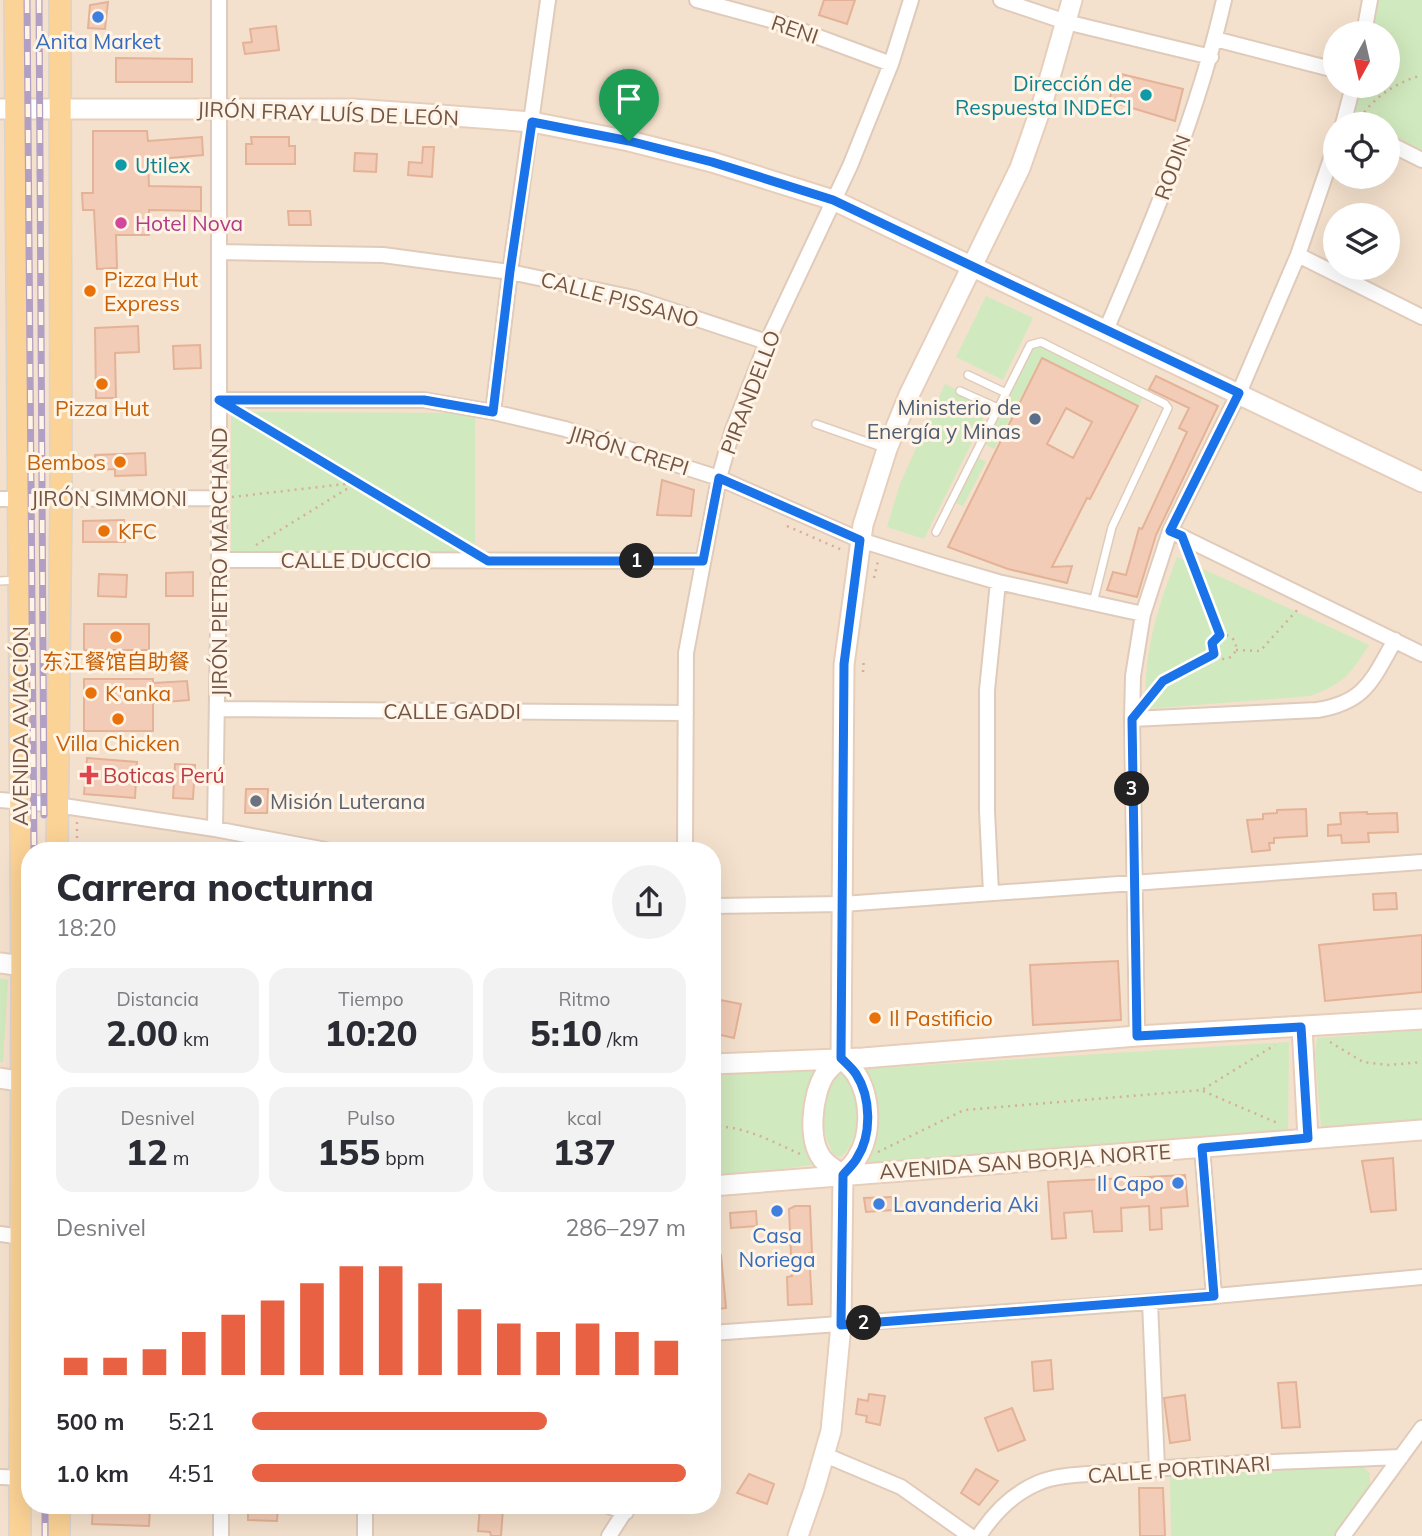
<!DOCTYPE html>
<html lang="es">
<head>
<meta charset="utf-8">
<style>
	:root { --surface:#fff; --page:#f2f2f3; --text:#2b2b33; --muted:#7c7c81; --accent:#e86142 }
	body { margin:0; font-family:Mulish,"Noto Sans SC",sans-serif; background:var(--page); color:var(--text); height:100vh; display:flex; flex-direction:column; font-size:26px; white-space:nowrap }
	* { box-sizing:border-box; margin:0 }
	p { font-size:23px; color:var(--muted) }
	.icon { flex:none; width:38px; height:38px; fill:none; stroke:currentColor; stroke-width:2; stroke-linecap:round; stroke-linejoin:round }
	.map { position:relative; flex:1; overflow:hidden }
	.side { position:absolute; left:21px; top:842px; width:700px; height:672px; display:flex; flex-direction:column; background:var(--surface); border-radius:28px; box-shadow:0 7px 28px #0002 }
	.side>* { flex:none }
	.needle { width:46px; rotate:188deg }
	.fabs { position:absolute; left:1323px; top:21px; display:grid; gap:14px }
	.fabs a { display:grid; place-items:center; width:77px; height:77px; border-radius:50%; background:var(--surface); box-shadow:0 7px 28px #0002; font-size:35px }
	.pin { position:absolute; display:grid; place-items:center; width:60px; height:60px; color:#fff; margin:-72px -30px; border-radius:50% 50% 50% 0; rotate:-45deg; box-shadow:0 0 7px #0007 }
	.pin .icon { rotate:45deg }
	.km { position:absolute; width:35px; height:35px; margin:-18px; border-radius:50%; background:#222; color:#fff; font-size:19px; line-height:35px; text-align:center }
	.round { display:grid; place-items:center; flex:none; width:74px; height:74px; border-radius:37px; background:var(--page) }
	.overview { display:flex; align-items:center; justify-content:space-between; height:119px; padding:0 35px }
	h1 { font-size:38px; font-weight:800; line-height:52px }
	.figures { display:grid; grid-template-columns:repeat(3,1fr); gap:10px; height:119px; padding:7px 35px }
	.figures div { display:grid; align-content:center; border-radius:18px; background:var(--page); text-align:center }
	.figures b { font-size:35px; font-weight:800 }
	.figures small { font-size:19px; font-weight:400 }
	.figures p { font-size:19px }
	.chart { height:196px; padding:14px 35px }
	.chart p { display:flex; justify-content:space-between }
	.chart svg { width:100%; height:126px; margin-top:7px; stroke:var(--accent); stroke-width:6 }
	ul { padding:0 35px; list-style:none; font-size:23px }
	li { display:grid; grid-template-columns:112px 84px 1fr; align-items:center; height:52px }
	li i { height:18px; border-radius:9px; background:var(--accent) }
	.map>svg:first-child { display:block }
	.residential { fill:#f4e1cd; fill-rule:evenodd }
	.green { fill:#d1e9be }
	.building { fill:#f2ccb6; stroke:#e4b297; stroke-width:2; fill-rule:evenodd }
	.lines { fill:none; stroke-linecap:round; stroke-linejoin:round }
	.lane-casing { stroke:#e0cbbb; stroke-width:10 }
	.street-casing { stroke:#e0cbbb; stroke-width:18 }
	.secondary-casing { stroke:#e7cebb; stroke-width:23 }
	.primary-casing { stroke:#dad3cf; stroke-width:24 }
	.path { stroke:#d6af9a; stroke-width:2.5; stroke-dasharray:2 5; stroke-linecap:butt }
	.lane { stroke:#fff; stroke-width:7 }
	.street { stroke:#fff; stroke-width:14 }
	.secondary { stroke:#fff; stroke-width:19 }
	.primary { stroke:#fcd396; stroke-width:21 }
	.rail-casing { stroke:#b29fc4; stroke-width:7 }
	.rail { stroke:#fff4e5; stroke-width:4.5; stroke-dasharray:13; stroke-linecap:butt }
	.route-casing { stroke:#fff; stroke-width:14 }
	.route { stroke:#1a73e8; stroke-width:9 }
	.shop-dot { fill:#3f7fe0; stroke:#fff4e5; stroke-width:2.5 }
	.culture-dot { fill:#0f9aa8; stroke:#fff4e5; stroke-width:2.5 }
	.hotel-dot { fill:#d1479c; stroke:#fff4e5; stroke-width:2.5 }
	.food-dot { fill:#e8710a; stroke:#fff4e5; stroke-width:2.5 }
	.service-dot { fill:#5c6f8a; stroke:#fff4e5; stroke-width:2.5 }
	.health-dot { fill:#e0444e; stroke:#fff4e5; stroke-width:2.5 }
	.worship-dot { fill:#6b7280; stroke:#fff4e5; stroke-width:2.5 }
	.labels { text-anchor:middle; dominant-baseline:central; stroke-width:6; stroke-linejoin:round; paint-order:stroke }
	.street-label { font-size:21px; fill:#725547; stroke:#fff4e5 }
	.shop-label { font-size:21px; fill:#366cbe; stroke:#fff4e5 }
	.culture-label { font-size:21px; fill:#0d838f; stroke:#fff4e5; text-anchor:end }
	.hotel-label { font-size:21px; fill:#b23c85; stroke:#fff4e5; text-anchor:start }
	.food-label { font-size:21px; fill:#c56008; stroke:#fff4e5; text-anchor:start }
	.service-label { font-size:21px; fill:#4e5e75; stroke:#fff4e5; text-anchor:end }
	.health-label { font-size:21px; fill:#be3a42; stroke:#fff4e5; text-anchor:start }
	.worship-label { font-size:21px; fill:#5b616d; stroke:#fff4e5; text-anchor:start }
</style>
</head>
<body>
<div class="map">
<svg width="1422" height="1536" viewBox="0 0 1422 1536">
	<rect width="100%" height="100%" fill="#fcf0df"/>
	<path class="residential" d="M0,0H1422V1536H0ZM1335,33H1388V86H1335ZM1335,124H1388V177H1335ZM1335,215H1388V268H1335ZM30,850H712V1505H30Z"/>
	<path class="green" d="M1379,0H1422V150L1388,133V124H1372L1354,115L1360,86H1388V33H1372Z
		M986,296L1033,318L1003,380L956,357Z
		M1037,340L1145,394L1139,405L1042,357L994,449L984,444Z
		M945,384L990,406L924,539L887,527L900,484Z
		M231,412L475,413V554L231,553Z
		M977,457L986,462L963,506L954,502Z
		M1177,557L1369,645C1350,674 1344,684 1310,696L1146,709C1143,652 1157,610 1177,557Z
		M0,978L8,980L3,1062H0Z
		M1422,1027V1125L1330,1129L1321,1126L1315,1053L1317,1038L1374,1034Z
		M1289,1042L1288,1133L863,1164C883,1122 882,1111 863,1069Z
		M817,1070L819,1164L712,1178V1073Z
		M840,1074C863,1086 862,1144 840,1157L834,1155C821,1133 814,1090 840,1074Z
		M1361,1465L1370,1473V1488L1334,1536H1171L1170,1475Z"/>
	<path class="building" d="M824,0H855L847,24L819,15Z
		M108,2L105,29L88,28L90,5Z
		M276,26L279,50L245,54L243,43L252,42L250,29Z
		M116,58L192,59V82H116Z
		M1117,73L1183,89L1175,121L1109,101Z
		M93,131H147L148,141L202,137L203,155L148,160L149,186L201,187V211L149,210V235H116L117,268L97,269L94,210H83L82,193H93Z
		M251,137H289V146H295V164H246V144H252Z
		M423,147H434L432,177L408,175L409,162L422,163Z
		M355,153L377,154L376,172L354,171Z
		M288,211H310L311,225H289Z
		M138,326L139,352L115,353L116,398H96L95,328Z
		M200,345L201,368L174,369L173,346Z
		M1042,358L1138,406L1090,499L1087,498L1052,567L1072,566L1067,583L1008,569L948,547ZM1066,408L1092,422L1073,458L1047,444Z
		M1156,376L1218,406L1156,535L1137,597L1107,590L1113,572L1126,575L1139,528L1142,529L1187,432L1179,428L1189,408L1149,389Z
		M145,453L146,475L115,476V469L95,470V455Z
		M662,480L694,490L691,516L657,515Z
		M124,520L125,542H83V521Z
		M193,572V596H166V573Z
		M99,574L127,575L126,597L98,596Z
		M84,624H149V650H84Z
		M84,679H153V683L187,681L189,700L153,703V731H84Z
		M87,758L137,762L135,798L84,794Z
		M175,764L195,765L193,799L173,798Z
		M246,789H268L267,813H245Z
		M1306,809L1307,836L1274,838V843H1269L1270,850L1252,852L1247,820L1263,819V814L1277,813V810Z
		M1367,812V814L1397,813L1398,832L1368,833L1369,842L1342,843L1341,835L1328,836V825L1341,824L1340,813Z
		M1396,893L1397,909L1374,910L1373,894Z
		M1422,935V992L1325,1001L1319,945Z
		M1118,961L1121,1020L1033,1025L1030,965Z
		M715,999L741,1004L734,1038L712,1033Z
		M1393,1158L1396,1210L1371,1212L1362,1161Z
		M1185,1175L1188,1206L1161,1208L1162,1229L1150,1230L1149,1206L1121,1208L1122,1231L1094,1232L1092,1211L1064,1213L1066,1238L1052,1239L1048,1182Z
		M892,1197L893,1210L866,1212L864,1198Z
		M795,1206H810L812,1253H809L812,1304L788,1305L787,1277L792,1276L789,1209Z
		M756,1211L757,1226L731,1228L730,1213Z
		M712,1255H721L726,1308L712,1310Z
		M1051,1360L1053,1389L1034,1391L1032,1362Z
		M1296,1382L1300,1427L1282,1428L1278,1383Z
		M869,1394L885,1396L880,1425L866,1422L867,1416L856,1414L858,1399L868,1401Z
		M1185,1395L1190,1440L1170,1443L1164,1398Z
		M1012,1408L1025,1440L998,1451L985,1418Z
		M976,1469L998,1481L979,1505L961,1493Z
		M749,1474L774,1484L767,1504L737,1493Z
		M1139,1488H1163L1165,1536H1140Z
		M93,1505H150L149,1526L92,1524Z
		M264,1505H278L277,1521L248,1520V1506Z
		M480,1507L503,1509L501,1536H491L490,1532L478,1531Z"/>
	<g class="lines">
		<g class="lane-casing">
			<path id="lane" d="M968,375L1006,393
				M960,391L998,408
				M816,424L887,449
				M936,532L1030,345L1041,342L1165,404L1168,408L1112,527L1093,603
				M0,581L17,580"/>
		</g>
		<g class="street-casing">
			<path id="street" d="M697,0L778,22L891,64
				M1001,0L1066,22L1211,57
				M1364,33L1370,0
				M1215,39L1335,70
				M1343,124L1353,86
				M1388,143L1422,160
				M219,252L383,255L510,272L634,298L767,342
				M1298,255L1422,317
				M1106,330C1152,223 1198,114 1224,0
				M220,400H424L493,412L565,429L719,478L860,540L940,565L998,582L1143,614
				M493,412L510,272L548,0
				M0,499L219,498
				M1170,531L1422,654
				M219,560L703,561
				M218,709L686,713
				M1132,719L1317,710C1366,702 1372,680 1395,640
				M0,800L57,805L215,829L326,850
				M215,829L219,560V0
				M685,850L686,653L719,478L732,432L767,342L850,166L891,64L911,0
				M991,893L987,811V690L998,582
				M712,906L843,904L1422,862
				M1137,1036L1132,719L1133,676L1143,614L1170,531L1239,393L1298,255L1335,147
				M1202,1148L1214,1296
				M0,1234L21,1237
				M1150,1302L1157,1468
				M712,1333L1150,1302L1422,1277
				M825,1455L901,1487L970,1536
				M0,1477L28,1478
				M221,1505V1536
				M365,1505V1536
				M605,1505L626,1512
				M609,1536L629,1505
				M979,1536C993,1514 1012,1494 1038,1483C1061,1473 1092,1475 1117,1472C1211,1463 1307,1461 1401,1457
				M1343,1536L1422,1428"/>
		</g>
		<g class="secondary-casing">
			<path id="secondary" d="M0,109H353L440,115L532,122L629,141L712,162L833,200L1422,482
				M0,963L30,967
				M1302,1027L1308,1138
				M841,1058L844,665L863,525L887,449L909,395L1020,168L1042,105L1072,0
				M841,1058C836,1063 829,1068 825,1074C812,1094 806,1143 825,1162C830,1167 837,1171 843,1175
				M712,1064L863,1058L1137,1036L1422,1019
				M0,1078L30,1083
				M712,1186L1422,1130
				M798,1536L814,1490L831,1431L841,1325L843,1175C847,1170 854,1164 857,1158C872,1135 871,1097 856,1074C852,1068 846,1063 841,1058"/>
		</g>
		<g class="primary-casing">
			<path id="primary" d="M15,0L22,984L20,1536
				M57,850L61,499L60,0
				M59,1505V1536"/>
		</g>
		<path class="path" d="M1360,118C1376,95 1396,83 1422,75
			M245,415L464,546
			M232,497L354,483
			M787,526L842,550
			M256,545L358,482
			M1189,556L1220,635
			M874,578L878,561
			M1212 647a12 12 0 1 1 24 0a12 12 0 1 1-24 0Z
			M1236,650L1260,651L1298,609
			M863,672L864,658
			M1146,702L1163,681L1214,654
			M77,822V850
			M1330,1042L1363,1062L1389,1065L1422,1062
			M1203,1091L1280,1124
			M712,1126C745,1126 771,1141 800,1154
			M878,1152L964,1110L1202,1090L1275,1045"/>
		<use href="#lane" class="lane"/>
		<use href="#street" class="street"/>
		<use href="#secondary" class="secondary"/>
		<use href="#primary" class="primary"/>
		<g class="rail-casing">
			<path id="rail" d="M27,0L34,850
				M39,0L44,815
				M45,1536V1505"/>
		</g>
		<use href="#rail" class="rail"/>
	</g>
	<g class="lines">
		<g class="route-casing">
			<path id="route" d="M532,122L629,141L712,162L833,200L1239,393L1170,531L1182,536L1220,635L1212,643L1214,654L1163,681L1132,719L1137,1036L1301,1027L1308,1138L1202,1148L1214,1296L841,1325L843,1175C847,1170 854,1164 857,1158C872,1135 871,1097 856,1074C852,1068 846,1063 841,1058L844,664L860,540L719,478L703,561H488L219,400H424L493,412L510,271Z"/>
		</g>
		<use href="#route" class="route"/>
	</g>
	<g class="shop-dot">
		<circle cx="98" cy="17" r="7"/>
		<circle cx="1178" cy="1183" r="7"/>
		<circle cx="879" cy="1204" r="7"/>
		<circle cx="777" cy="1211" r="7"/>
	</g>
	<g class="culture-dot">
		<circle cx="1146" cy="95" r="7"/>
		<circle cx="121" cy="165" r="7"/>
	</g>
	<circle class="hotel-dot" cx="121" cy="223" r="7"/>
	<g class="food-dot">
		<circle cx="90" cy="291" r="7"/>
		<circle cx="102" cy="384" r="7"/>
		<circle cx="120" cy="462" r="7"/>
		<circle cx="104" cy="531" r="7"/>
		<circle cx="116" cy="637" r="7"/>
		<circle cx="91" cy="693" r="7"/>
		<circle cx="118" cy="719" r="7"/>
		<circle cx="875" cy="1018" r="7"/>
	</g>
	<circle class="service-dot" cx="1035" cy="419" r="7"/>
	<path class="health-dot" d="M85.5 764.5h7v7h7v7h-7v7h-7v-7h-7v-7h7z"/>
	<circle class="worship-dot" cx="256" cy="801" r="7"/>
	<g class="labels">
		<g class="street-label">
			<text transform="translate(795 29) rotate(19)">RENI</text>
			<text transform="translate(328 113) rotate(2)">JIRÓN FRAY LUÍS DE LEÓN</text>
			<text transform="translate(1172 167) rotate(-70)">RODIN</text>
			<text transform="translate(620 299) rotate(15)">CALLE PISSANO</text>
			<text transform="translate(750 392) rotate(-69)">PIRANDELLO</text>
			<text transform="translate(629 450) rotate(17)">JIRÓN CREPI</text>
			<text x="109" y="498">JIRÓN SIMMONI</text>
			<text x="356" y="560">CALLE DUCCIO</text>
			<text transform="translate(219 562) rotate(-90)">JIRÓN PIETRO MARCHAND</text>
			<text x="452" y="711">CALLE GADDI</text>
			<text transform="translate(20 726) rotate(-90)">AVENIDA AVIACIÓN</text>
			<text transform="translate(1025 1161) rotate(-4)">AVENIDA SAN BORJA NORTE</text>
			<text transform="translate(1179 1469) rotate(-4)">CALLE PORTINARI</text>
		</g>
		<g class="shop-label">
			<text x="98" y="41">Anita Market</text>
			<text x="1164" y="1183" text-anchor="end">Il Capo</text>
			<text x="893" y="1204" text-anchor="start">Lavanderia Aki</text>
			<text x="777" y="1235">Casa<tspan x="777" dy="24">Noriega</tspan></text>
		</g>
		<g class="culture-label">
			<text x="1132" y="83">Dirección de<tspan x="1132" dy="24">Respuesta INDECI</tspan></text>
			<text x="135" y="165" text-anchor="start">Utilex</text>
		</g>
		<g class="hotel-label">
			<text x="135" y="223">Hotel Nova</text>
		</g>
		<g class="food-label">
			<text x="104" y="279">Pizza Hut<tspan x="104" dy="24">Express</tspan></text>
			<text x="102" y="408" text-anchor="middle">Pizza Hut</text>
			<text x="106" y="462" text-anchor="end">Bembos</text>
			<text x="118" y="531">KFC</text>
			<text x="116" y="661" text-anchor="middle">东江餐馆自助餐</text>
			<text x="105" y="693">K'anka</text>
			<text x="118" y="743" text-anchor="middle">Villa Chicken</text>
			<text x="889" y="1018">Il Pastificio</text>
		</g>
		<g class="service-label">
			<text x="1021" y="407">Ministerio de<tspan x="1021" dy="24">Energía y Minas</tspan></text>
		</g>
		<g class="health-label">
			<text x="103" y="775">Boticas Perú</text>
		</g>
		<g class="worship-label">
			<text x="270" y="801">Misión Luterana</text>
		</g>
	</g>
</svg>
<div class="fabs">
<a><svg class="needle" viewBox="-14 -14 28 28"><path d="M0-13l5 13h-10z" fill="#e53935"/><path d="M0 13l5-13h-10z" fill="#7c7c81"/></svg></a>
<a><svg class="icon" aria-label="locate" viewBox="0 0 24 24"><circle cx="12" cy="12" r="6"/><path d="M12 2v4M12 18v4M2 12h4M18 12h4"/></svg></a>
<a><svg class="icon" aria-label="layers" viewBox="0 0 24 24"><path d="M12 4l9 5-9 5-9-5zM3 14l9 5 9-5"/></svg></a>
</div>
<div class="pin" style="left:629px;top:141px;background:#1e9e55"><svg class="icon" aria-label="arrive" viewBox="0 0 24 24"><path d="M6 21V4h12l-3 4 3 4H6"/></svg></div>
<b class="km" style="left:637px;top:561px">1</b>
<b class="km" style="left:864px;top:1323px">2</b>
<b class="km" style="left:1132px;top:789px">3</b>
<section class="side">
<div class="overview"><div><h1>Carrera nocturna</h1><p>18:20</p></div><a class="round"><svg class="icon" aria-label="share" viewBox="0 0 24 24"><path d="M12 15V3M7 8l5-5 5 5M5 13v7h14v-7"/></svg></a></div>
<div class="figures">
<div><p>Distancia</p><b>2.00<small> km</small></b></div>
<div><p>Tiempo</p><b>10:20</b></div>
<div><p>Ritmo</p><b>5:10<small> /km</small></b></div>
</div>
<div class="figures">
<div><p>Desnivel</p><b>12<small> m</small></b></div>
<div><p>Pulso</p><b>155<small> bpm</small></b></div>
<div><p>kcal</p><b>137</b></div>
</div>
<div class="chart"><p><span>Desnivel</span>286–297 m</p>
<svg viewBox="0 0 160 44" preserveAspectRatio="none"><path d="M5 44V38M15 44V38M25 44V35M35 44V29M45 44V23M55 44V18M65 44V12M75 44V6M85 44V6M95 44V12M105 44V21M115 44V26M125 44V29M135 44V26M145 44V29M155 44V32"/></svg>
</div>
<ul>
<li><b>500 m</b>5:21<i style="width:68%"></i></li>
<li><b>1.0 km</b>4:51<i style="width:100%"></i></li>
</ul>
</section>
</div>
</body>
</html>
